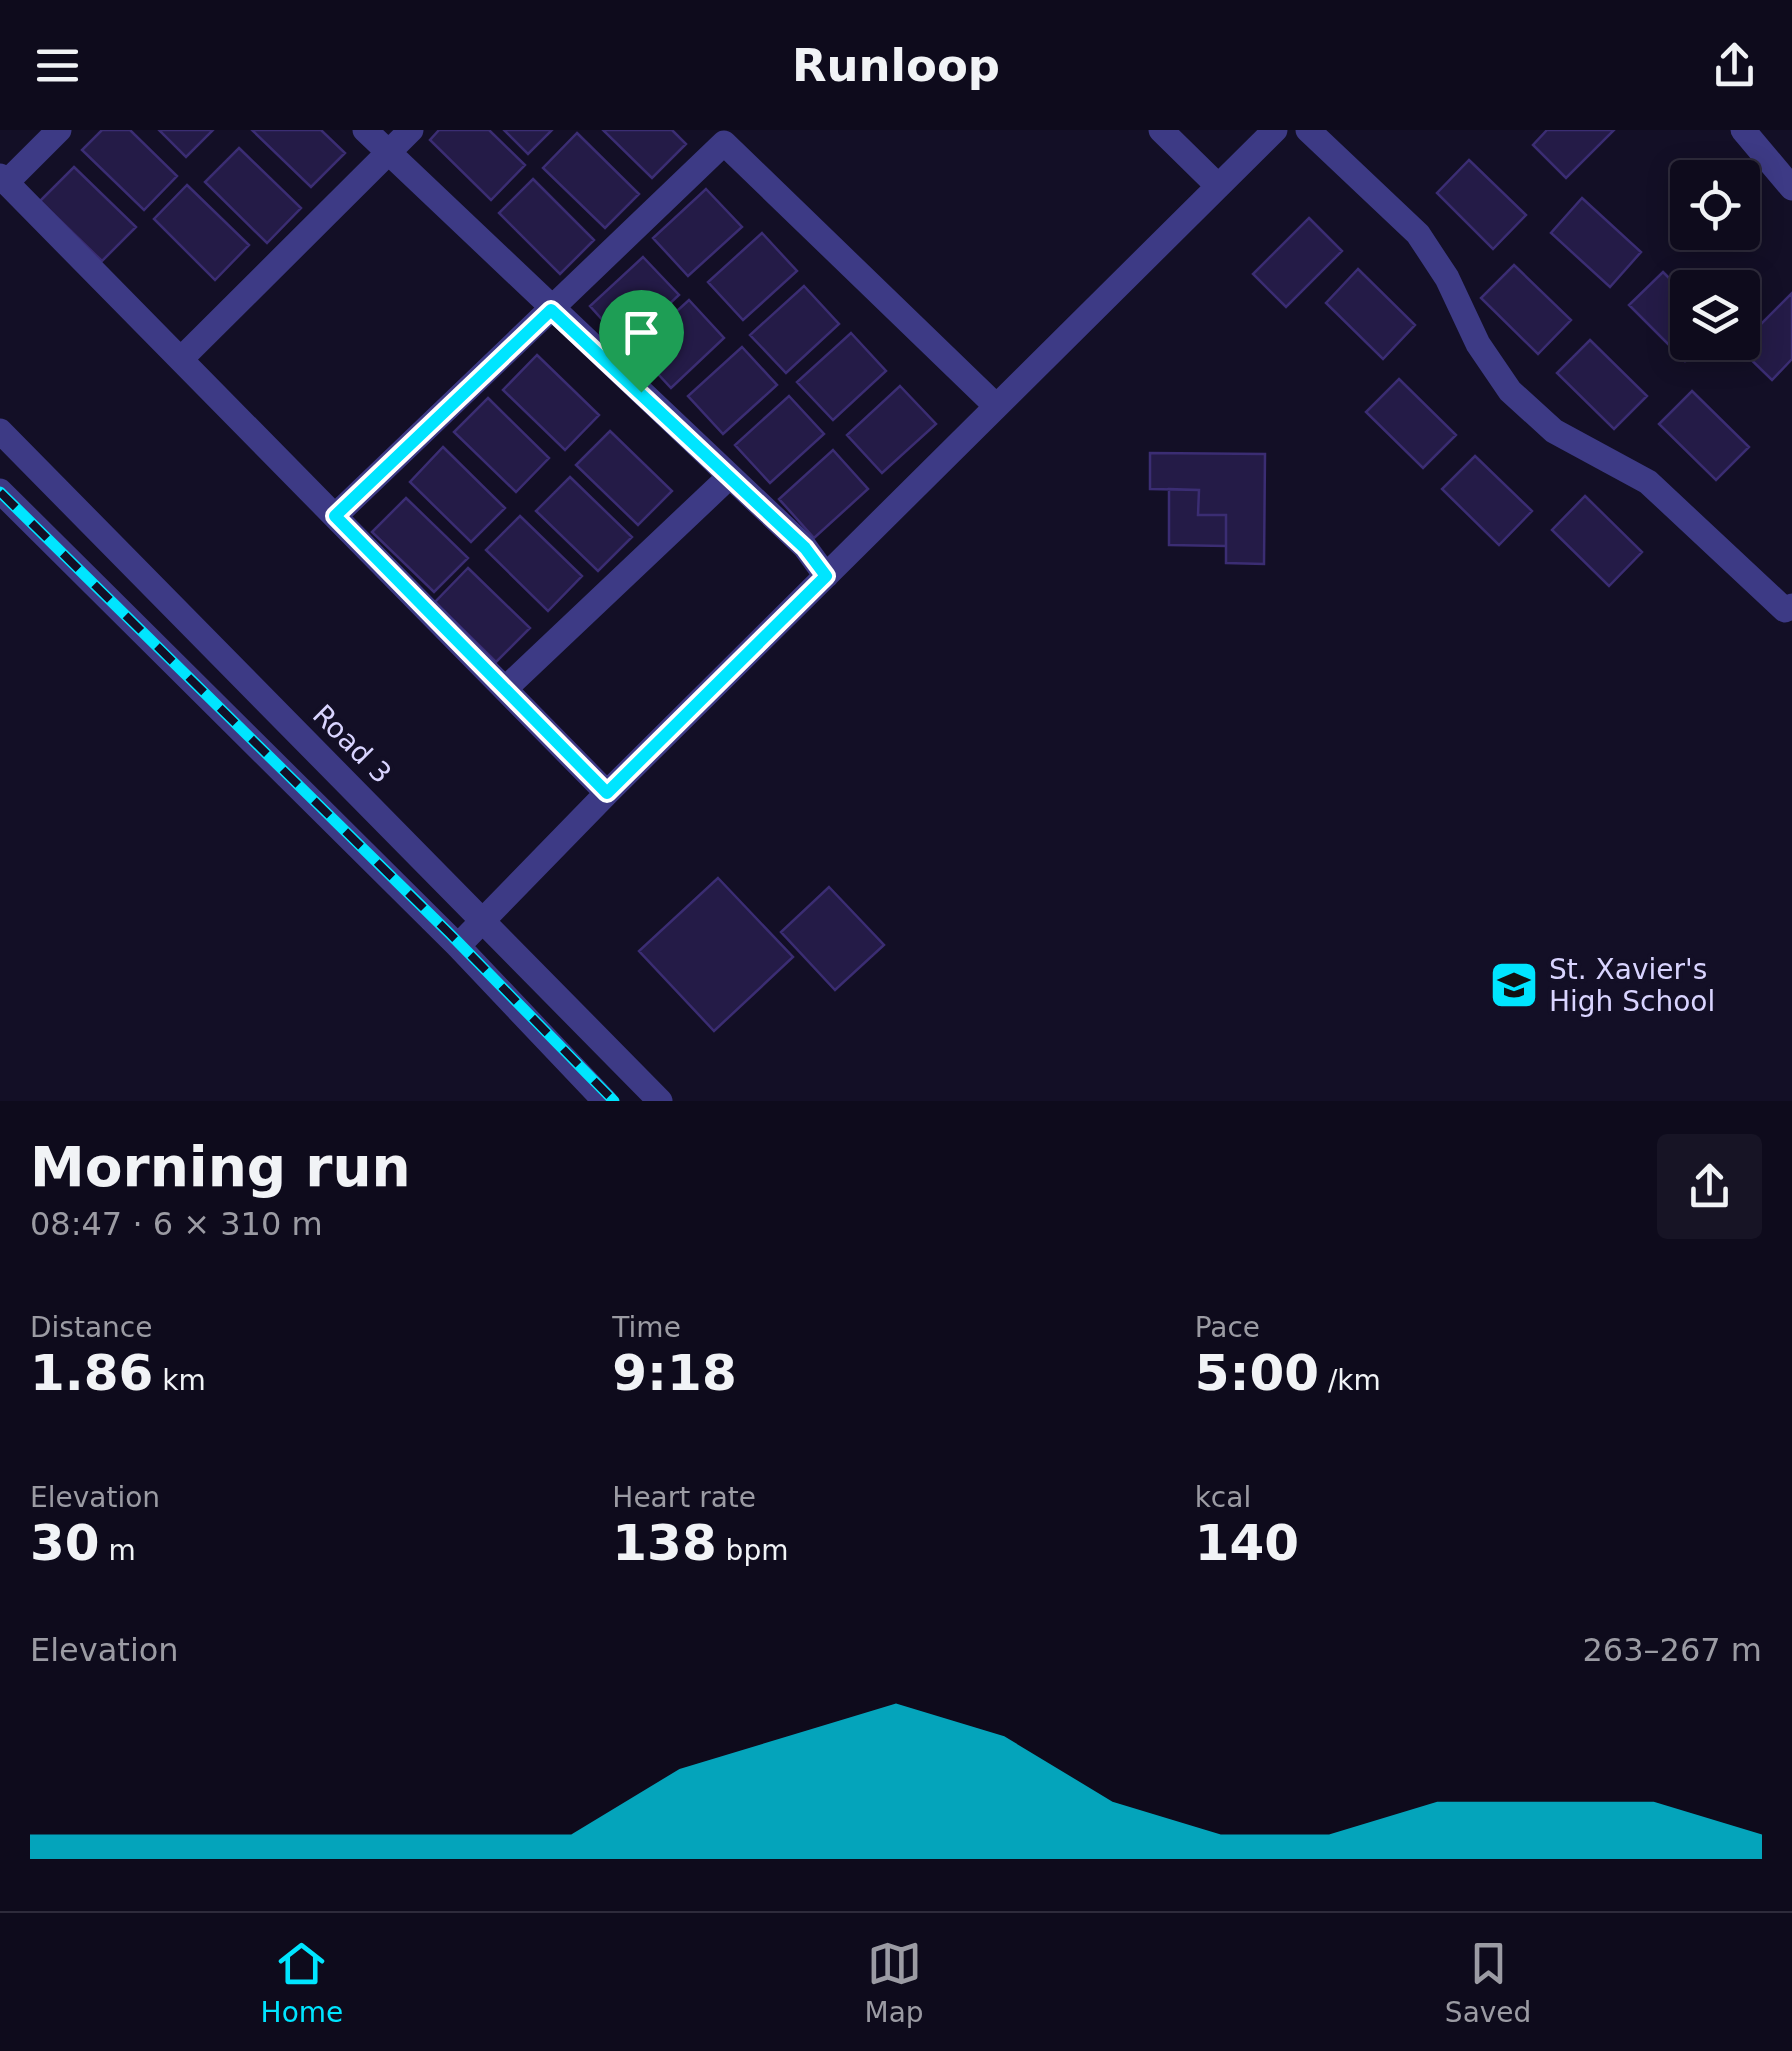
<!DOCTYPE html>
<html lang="en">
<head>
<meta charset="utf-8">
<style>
	:root { --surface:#0e0b1c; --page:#171425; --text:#f1f3f6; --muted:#9b9ba3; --line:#2e2b3b; --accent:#00e5ff }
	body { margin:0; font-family:"DejaVu Sans",sans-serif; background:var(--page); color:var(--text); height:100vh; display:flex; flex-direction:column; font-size:38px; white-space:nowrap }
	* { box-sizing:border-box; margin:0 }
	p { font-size:32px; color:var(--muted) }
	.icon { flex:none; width:55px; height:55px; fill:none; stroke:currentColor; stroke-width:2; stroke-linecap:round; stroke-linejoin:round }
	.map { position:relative; height:971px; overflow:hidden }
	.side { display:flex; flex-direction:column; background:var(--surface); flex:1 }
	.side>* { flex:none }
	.buttons { position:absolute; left:1670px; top:30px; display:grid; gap:20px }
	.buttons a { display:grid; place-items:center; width:90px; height:90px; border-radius:10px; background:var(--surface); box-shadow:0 5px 25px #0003,0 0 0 2px var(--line); font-size:50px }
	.pin { position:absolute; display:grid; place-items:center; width:85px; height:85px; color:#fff; margin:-102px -42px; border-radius:50% 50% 50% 0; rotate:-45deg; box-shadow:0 0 10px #0007 }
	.pin .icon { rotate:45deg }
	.round { display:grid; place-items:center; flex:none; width:105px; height:105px; border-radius:10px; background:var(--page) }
	.head { display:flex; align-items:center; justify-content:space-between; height:170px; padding:0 30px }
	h1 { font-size:55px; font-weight:600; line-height:75px }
	.stats { display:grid; grid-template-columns:repeat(3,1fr); gap:15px; height:170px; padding:10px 30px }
	.stats div { display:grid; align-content:center }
	.stats b { font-size:50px; font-weight:600 }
	.stats small { font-size:28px; font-weight:400 }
	.stats p { font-size:28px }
	.chart { height:280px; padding:20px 30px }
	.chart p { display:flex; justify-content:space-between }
	.chart svg { width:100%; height:180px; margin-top:10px; fill:var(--accent); opacity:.7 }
	header { display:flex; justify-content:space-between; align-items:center; height:130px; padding:0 30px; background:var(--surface); font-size:45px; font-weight:600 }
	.tabs { display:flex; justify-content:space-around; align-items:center; height:140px; border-top:2px solid var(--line); background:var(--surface); font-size:28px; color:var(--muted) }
	.tabs a { display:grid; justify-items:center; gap:5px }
	.tabs .on { color:var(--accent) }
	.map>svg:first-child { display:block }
	.building { fill:#241b47; stroke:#3b2d73; stroke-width:2.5 }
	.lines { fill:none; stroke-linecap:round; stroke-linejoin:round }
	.minor { stroke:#3d3a85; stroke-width:25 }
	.rail-casing { stroke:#00e5ff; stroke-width:11 }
	.rail { stroke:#130f26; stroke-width:8; stroke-dasharray:22; stroke-linecap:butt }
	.route-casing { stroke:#fff; stroke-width:20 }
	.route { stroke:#00e5ff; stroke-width:12 }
	.labels { text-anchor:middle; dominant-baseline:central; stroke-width:8; stroke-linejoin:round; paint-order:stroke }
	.street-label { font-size:28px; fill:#d9d4ff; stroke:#130f26 }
	.poi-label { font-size:28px; fill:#d9d4ff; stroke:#130f26; text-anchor:start }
</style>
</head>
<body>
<header><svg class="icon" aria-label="menu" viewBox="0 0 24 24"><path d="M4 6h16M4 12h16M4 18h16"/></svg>Runloop<svg class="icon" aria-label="share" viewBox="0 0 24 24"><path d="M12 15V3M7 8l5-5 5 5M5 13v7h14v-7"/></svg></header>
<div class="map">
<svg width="1792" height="971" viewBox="0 0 1792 971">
	<rect width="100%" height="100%" fill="#130f26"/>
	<path class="building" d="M102,0H130L177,46L144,80L82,20Z
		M159,0H213L186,27Z
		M252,0H321L345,23L311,57Z
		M439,0H489L525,35L491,70L430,10Z
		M504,0H552L528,24Z
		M603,0H672L686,14L652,48Z
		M1547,0H1614L1566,48L1533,15Z
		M577,3L639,64L605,98L543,38Z
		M239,18L301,78L267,113L205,52Z
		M1469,30L1526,85L1493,119L1437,63Z
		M74,37L136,97L102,131L40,71Z
		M533,49L594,110L560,144L499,83Z
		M187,55L249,115L215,150L154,89Z
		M706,59L742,97L688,146L653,108Z
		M1582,68L1641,122L1610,157L1551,103Z
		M1309,88L1342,121L1286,177L1253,144Z
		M762,103L797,141L743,190L708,152Z
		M643,127L679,165L625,215L590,176Z
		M1514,135L1571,190L1538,224L1481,168Z
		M1358,139L1415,195L1383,229L1326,173Z
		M1663,142L1688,167V212H1705L1685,231L1629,175Z
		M804,156L839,194L786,243L750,205Z
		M1792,163V229L1772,250L1738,217Z
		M689,170L724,208L671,258L635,219Z
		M851,203L886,241L833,290L797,252Z
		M1590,210L1647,266L1614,299L1557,243Z
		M742,217L777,255L723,304L688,266Z
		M537,225L599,285L565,320L503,260Z
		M1399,249L1456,305L1423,338L1366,282Z
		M900,256L936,294L882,343L847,305Z
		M1692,261L1749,317L1716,350L1659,294Z
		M789,266L824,304L770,353L735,315Z
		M488,268L549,328L516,362L454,302Z
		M610,301L672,361L638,395L576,335Z
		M443,317L505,378L471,412L410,352Z
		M833,320L868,359L814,408L779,369Z
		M1150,323L1265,324L1264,434L1226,433V385H1198L1199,360L1150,359Z
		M1475,326L1532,381L1499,415L1442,359Z
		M570,347L632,407L598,441L536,381Z
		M1169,359L1199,360L1198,385H1226V416L1169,415Z
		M1585,366L1642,422L1609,456L1552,400Z
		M406,368L468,428L434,462L372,402Z
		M520,386L582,446L548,481L486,420Z
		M468,438L530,498L496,532L435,472Z
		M718,748L793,827L714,901L639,821Z
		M829,757L884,815L835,860L781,802Z"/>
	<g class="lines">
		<path class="minor" d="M365,0L805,417L826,446
			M1161,0L1218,56
			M1308,0L1418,104L1447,148L1478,214L1510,261L1554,301L1648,352L1785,480L1792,476
			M1743,0L1792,58
			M0,46L607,663
			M7,52L59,0
			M181,229L411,0
			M0,301L660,971
			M0,361L458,816L605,971
			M335,386L724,13L996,276
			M505,559L730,346
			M458,816L607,663L1275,0"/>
		<g class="rail-casing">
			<path id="rail" d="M0,362L450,804L614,971"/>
		</g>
		<use href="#rail" class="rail"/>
	</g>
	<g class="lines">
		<g class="route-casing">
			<path id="route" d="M551,180L805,418L826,446L607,663L335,386Z"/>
		</g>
		<use href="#route" class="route"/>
	</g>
	<defs>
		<g id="school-square" transform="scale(2.5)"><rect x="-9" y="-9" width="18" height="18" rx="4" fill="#00e5ff" stroke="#130f26"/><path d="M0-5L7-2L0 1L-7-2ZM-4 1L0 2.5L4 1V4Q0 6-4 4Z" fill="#111"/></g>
	</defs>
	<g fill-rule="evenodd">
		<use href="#school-square" x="1514" y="855"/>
	</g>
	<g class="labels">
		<g class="street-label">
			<text transform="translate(352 614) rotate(45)">Road 3</text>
		</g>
		<g class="poi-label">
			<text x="1549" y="839">St. Xavier's<tspan x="1549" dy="32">High School</tspan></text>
		</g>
	</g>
</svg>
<div class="buttons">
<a><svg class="icon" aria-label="locate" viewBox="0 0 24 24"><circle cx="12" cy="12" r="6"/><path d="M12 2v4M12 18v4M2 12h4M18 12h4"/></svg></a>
<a><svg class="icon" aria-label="layers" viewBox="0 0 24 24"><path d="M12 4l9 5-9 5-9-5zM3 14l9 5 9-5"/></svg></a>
</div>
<div class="pin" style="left:641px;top:262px;background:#1e9e55"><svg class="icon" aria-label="arrive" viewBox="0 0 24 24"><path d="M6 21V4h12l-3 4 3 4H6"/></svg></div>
</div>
<section class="side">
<div class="head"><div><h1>Morning run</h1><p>08:47 · 6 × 310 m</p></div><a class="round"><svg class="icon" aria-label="share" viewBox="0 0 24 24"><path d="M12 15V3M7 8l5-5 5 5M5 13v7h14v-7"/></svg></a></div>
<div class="stats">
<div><p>Distance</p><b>1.86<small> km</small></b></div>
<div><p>Time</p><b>9:18</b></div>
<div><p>Pace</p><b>5:00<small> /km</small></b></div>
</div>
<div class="stats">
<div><p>Elevation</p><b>30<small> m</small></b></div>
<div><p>Heart rate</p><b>138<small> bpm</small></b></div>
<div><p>kcal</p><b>140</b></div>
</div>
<div class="chart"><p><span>Elevation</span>263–267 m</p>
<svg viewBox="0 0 160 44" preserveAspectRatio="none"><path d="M0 44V38L10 38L20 38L30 38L40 38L50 38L60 22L70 14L80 6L90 14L100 30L110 38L120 38L130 30L140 30L150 30L160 38V44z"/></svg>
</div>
</section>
<nav class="tabs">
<a class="on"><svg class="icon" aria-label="home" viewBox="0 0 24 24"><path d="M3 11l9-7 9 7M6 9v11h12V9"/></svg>Home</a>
<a><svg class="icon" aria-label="map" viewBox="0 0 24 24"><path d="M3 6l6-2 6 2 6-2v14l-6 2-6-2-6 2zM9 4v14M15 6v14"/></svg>Map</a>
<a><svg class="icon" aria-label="saved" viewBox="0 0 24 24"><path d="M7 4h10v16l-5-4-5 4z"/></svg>Saved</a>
</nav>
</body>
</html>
